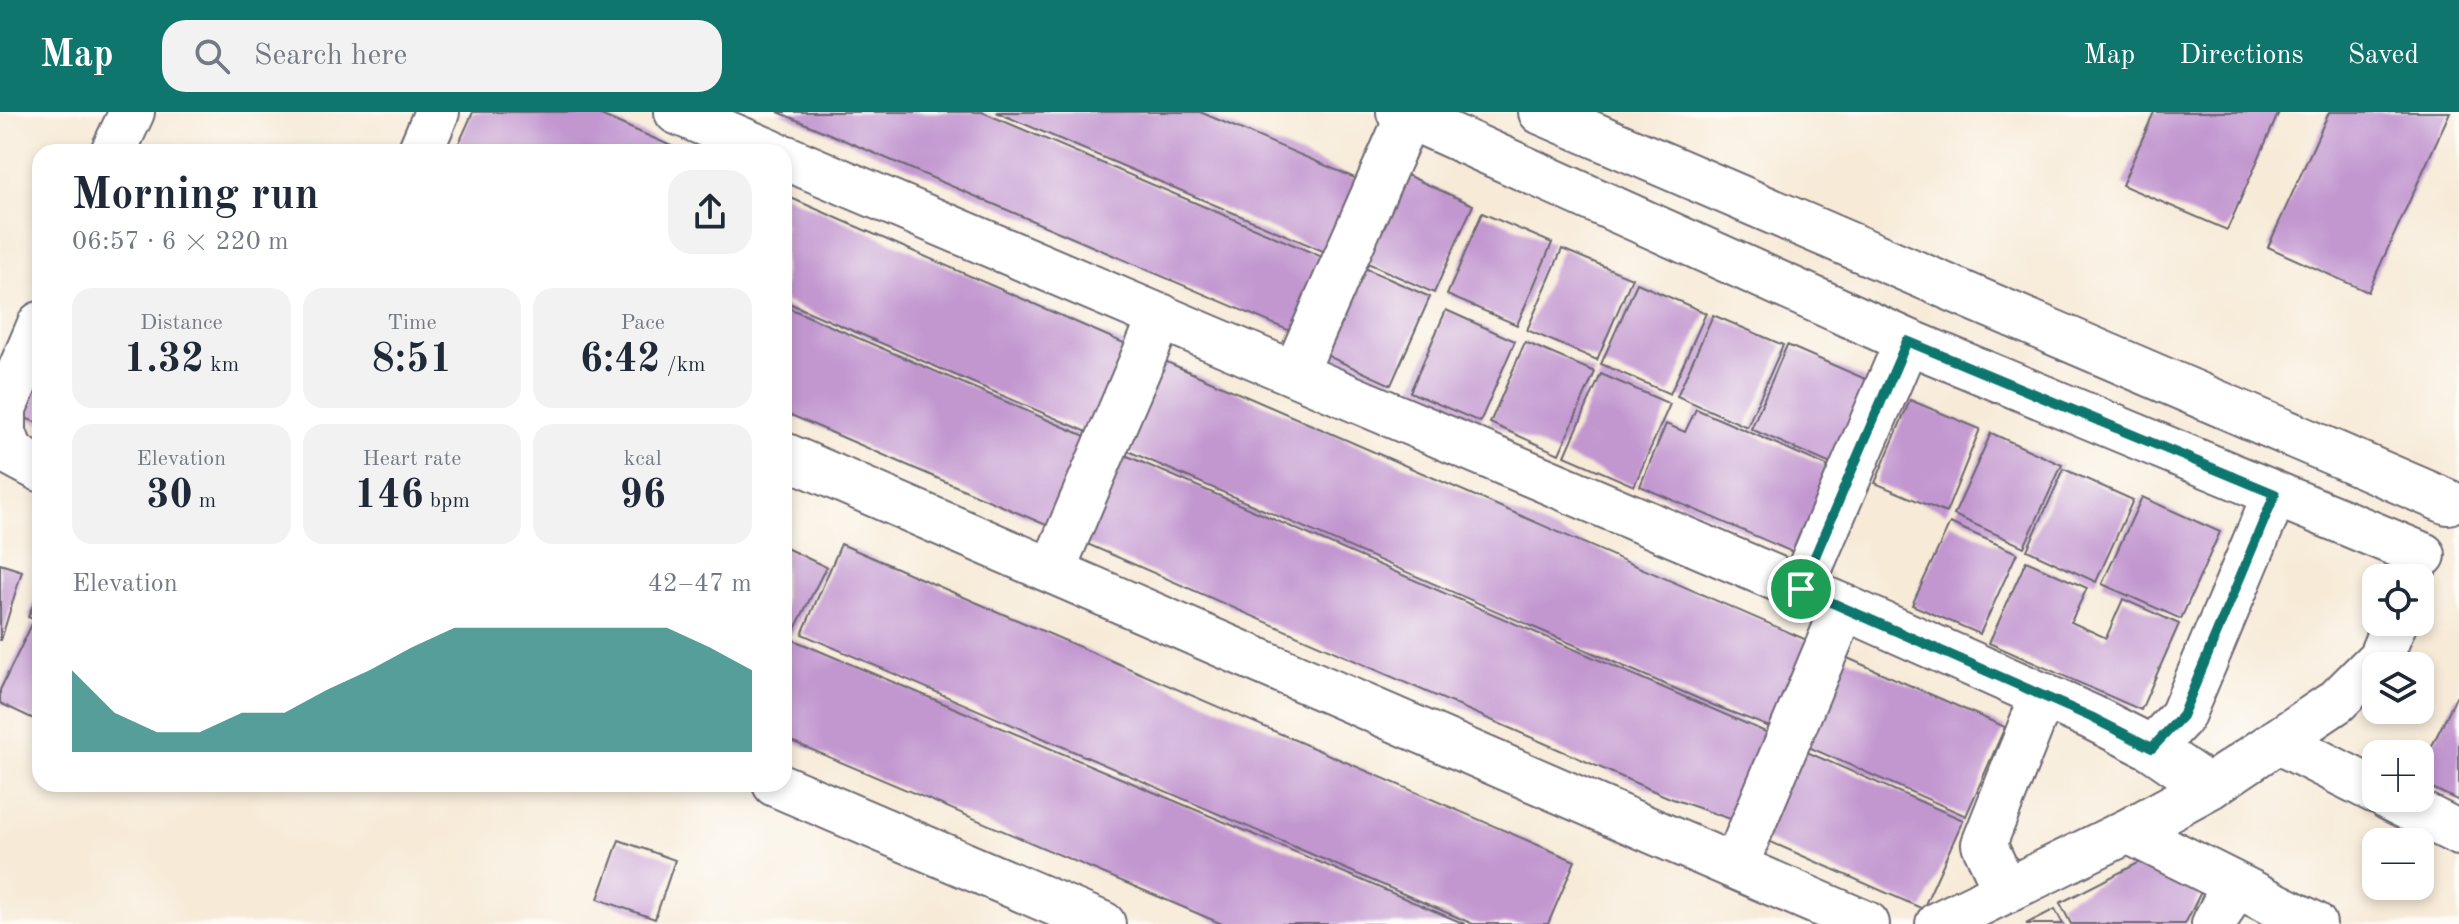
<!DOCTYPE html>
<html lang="en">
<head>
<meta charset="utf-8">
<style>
	:root { --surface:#fff; --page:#f2f2f3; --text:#1f2937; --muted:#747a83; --accent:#0f766e }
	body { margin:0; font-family:"Old Standard TT",serif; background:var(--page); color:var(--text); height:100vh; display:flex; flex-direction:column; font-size:30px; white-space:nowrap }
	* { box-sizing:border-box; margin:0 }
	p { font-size:26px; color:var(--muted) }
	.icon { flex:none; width:44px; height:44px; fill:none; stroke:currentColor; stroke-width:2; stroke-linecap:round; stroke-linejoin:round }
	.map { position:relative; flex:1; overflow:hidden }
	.sheet { position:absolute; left:32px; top:32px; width:760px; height:648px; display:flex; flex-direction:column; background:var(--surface); border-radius:24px; box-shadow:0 4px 12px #0003 }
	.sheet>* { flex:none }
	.fabs { position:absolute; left:2362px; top:452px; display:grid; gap:16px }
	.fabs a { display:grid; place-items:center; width:72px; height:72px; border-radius:16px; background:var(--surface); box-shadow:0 4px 12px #0003; font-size:40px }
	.pin { position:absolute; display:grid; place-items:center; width:68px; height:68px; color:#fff; margin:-34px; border:4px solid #fff; border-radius:50%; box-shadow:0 2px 8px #0007 }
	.round { display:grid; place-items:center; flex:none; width:84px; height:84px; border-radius:24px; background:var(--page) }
	.head { display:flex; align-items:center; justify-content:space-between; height:136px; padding:0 40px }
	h1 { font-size:44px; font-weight:700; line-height:60px }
	.metrics { display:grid; grid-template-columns:repeat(3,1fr); gap:12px; height:136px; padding:8px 40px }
	.metrics div { display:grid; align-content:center; border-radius:20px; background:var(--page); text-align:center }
	.metrics b { font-size:40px; font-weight:700 }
	.metrics small { font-size:22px; font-weight:400 }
	.metrics p { font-size:22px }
	.chart { height:224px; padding:16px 40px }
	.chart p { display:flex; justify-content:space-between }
	.chart svg { width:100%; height:144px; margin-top:8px; fill:var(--accent); opacity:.7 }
	header { display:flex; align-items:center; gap:48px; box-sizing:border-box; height:112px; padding:0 40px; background:var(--accent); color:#fff }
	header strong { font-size:38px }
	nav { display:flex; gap:44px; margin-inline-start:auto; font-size:28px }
	.search { width:560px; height:72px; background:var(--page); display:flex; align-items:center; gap:20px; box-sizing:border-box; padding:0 28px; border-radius:24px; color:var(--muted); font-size:30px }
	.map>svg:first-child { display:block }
	.building { fill:#c297d0 }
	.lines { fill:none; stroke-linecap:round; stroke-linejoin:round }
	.minor-casing { stroke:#6d6872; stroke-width:48 }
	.minor { stroke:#fff; stroke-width:44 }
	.route-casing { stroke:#fff; stroke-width:16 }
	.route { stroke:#0f766e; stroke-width:10 }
</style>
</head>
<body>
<header>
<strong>Map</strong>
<div class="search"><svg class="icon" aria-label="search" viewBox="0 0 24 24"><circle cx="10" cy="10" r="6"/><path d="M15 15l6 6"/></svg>Search here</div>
<nav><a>Map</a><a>Directions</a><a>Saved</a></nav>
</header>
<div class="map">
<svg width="2459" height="812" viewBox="0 0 2459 812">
	<rect width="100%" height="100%" fill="#fdfcf7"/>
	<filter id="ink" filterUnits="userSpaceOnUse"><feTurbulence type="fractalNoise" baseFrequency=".0125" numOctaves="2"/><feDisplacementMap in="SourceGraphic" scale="16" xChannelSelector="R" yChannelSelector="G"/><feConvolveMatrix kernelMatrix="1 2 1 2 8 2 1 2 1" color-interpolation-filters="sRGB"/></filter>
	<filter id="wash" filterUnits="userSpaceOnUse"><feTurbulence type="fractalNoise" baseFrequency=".006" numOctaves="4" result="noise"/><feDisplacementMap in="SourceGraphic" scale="32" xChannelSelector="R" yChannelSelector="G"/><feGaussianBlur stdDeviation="1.8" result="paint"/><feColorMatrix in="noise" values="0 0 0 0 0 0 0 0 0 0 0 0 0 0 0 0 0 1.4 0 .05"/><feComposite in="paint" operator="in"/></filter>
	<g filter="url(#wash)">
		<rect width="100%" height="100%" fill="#f7ead7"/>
		<g id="blocks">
			<path class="building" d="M473,0H594L685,40H455Z
				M778,0H982L1327,147L1295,221Z
				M996,0H1200L1362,69L1330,142Z
				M2154,0H2279L2227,118L2122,73Z
				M2329,0H2450L2368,180L2268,135Z
				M1400,60L1473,93L1434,181L1361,148Z
				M784,83L1133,235L1094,323L784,189Z
				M1482,101L1552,131L1517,213L1447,183Z
				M1562,137L1632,166L1597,248L1527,218Z
				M1358,153L1430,185L1391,273L1319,240Z
				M1637,171L1706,201L1670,282L1601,252Z
				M784,194L1092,327L1053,416L784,300Z
				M1446,198L1515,229L1480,310L1410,280Z
				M1713,203L1783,233L1747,315L1677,284Z
				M1525,230L1595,260L1559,342L1490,311Z
				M1787,233L1870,269L1833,353L1751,317Z
				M1160,247L1816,532L1780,619L1713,593L1121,336Z
				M40,253V312L18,303Z
				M1601,262L1670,292L1634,374L1565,344Z
				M1910,288L1980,317L1946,401L1875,371Z
				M1696,297L1834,357L1797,442L1640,374L1666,312L1685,320Z
				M1991,321L2062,353L2024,435L1954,403Z
				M1118,340L1775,624L1739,710L1670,686L1078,428Z
				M2064,357L2133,388L2096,470L2027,438Z
				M2142,385L2220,420L2181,507L2102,472Z
				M1950,411L2017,441L1980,522L1912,493Z
				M841,432L1575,749L1548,812H1473L802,522Z
				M784,435L826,455L792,523L784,519Z
				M2026,449L2087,476L2071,510L2106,526L2123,487L2179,512L2141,598L1989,531Z
				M0,452L22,459L1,528H0Z
				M40,477V510L28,505Z
				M32,512L40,516V610L0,591V578Z
				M784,524L1208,703L1465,812H1222L1171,790L784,626Z
				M1836,541L2005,615L1966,704L1797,630Z
				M2456,585L2459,586V689L2420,670V658Z
				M1793,634L1963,708L1923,797L1755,723Z
				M619,728L675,748L655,807L598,787Z
				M2144,748L2202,778L2185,812H2071L2060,791Z
				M2055,797L2063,812H2026Z"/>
		</g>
	</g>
	<g filter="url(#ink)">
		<use href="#blocks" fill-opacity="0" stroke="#6d6872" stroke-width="2"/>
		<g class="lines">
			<g class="minor-casing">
				<path id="minor" d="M677,0L771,40
					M1399,0L1907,229L2423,443
					M1541,0L2448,390
					M113,40L132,0
					M420,40L437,0
					M784,45L1844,495L2091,605L2152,636L2209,675
					M40,212L4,296V321L12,342L40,357
					M1295,261L1408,4
					M784,343L1867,812
					M1052,459L1161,204
					M1801,477L1907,229
					M2277,629L2376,679
					M2152,636L2182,604L2275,382
					M775,672L1103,812
					M2389,686L2459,721
					M2128,719L2314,812
					M1735,755L1844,495
					M2006,779L1984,732L2043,583
					M1938,812L2128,719L2209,675L2337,589L2380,546L2395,510
					M2214,812L2234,773"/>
			</g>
			<use href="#minor" class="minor"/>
		</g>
	</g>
	<g class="lines" filter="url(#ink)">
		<g class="route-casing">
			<path id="route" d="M1907,229L2275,382L2182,604L2152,636L2091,605L1801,477Z"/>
		</g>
		<use href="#route" class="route"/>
	</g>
</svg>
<div class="fabs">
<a><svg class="icon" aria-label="locate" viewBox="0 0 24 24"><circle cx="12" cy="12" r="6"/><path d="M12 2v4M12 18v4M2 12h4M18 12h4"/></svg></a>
<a><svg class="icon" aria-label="layers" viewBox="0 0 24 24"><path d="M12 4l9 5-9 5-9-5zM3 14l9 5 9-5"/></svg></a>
<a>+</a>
<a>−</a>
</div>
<div class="pin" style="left:1801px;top:477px;background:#1e9e55"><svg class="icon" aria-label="arrive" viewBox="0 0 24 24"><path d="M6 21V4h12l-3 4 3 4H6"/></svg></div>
<section class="sheet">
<div class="head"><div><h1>Morning run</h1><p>06:57 · 6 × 220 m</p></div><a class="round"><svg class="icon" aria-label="share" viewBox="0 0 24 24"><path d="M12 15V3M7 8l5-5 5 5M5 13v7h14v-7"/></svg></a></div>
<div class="metrics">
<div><p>Distance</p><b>1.32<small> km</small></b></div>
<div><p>Time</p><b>8:51</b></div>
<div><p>Pace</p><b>6:42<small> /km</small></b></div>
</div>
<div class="metrics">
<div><p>Elevation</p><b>30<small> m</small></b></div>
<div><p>Heart rate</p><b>146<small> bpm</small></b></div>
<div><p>kcal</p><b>96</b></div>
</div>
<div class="chart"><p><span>Elevation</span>42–47 m</p>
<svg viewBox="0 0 160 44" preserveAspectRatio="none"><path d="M0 44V19L10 32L20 38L30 38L40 32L50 32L60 25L70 19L80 12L90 6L100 6L110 6L120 6L130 6L140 6L150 12L160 19V44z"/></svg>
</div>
</section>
</div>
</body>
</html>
